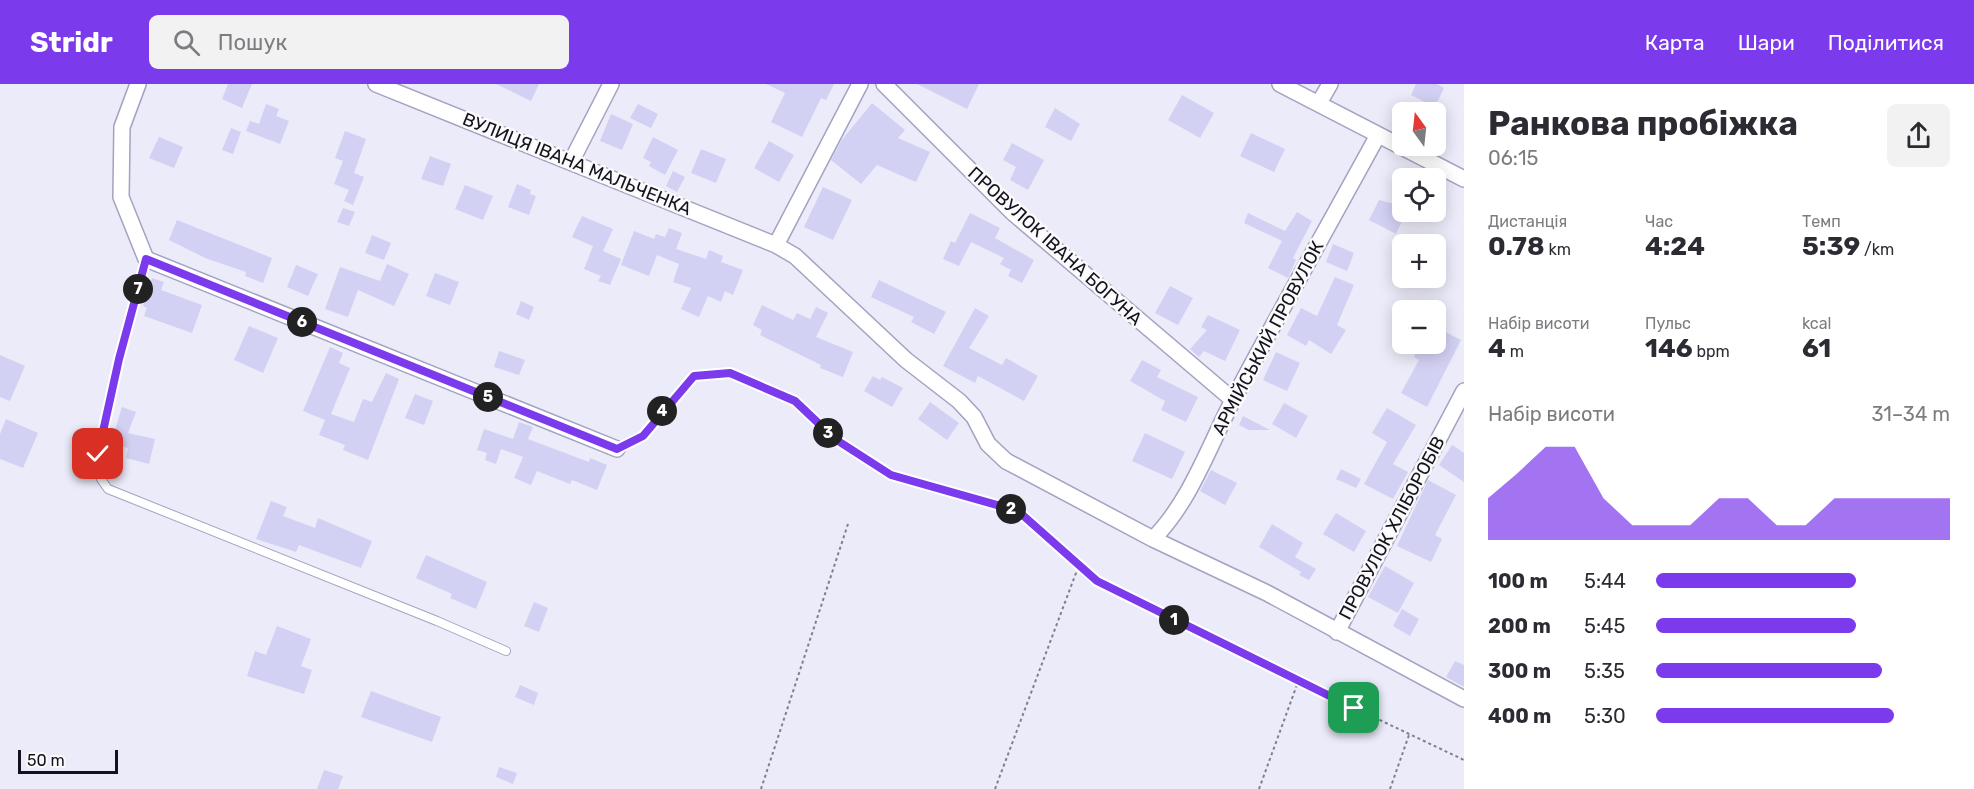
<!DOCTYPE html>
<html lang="uk">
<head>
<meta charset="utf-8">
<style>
	:root { --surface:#fff; --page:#f2f2f3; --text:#2b2b33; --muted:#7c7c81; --accent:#7c3aed }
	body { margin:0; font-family:Rubik,sans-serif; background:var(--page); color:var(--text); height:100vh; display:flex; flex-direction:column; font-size:22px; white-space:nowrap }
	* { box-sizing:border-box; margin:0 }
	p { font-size:20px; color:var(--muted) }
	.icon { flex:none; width:33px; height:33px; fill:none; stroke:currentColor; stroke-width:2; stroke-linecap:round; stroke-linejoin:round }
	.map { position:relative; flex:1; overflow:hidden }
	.drawer { display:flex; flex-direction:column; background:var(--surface); width:510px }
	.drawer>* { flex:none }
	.needle { width:39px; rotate:345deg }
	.buttons { position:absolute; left:1392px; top:18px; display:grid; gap:12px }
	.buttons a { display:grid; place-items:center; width:54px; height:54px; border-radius:9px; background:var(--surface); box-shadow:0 3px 15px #0003; font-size:30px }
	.scale { position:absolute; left:18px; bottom:15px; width:100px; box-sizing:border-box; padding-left:6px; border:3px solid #13121e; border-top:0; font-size:16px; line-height:21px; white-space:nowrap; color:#13121e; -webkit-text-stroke:4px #fafafa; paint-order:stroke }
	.pin { position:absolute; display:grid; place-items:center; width:51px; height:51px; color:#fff; margin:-26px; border-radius:12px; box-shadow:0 3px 9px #0006 }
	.km { position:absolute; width:30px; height:30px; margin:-15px; border-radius:50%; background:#222; color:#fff; font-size:16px; line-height:30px; text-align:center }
	.round { display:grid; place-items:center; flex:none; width:63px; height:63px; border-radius:9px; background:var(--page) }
	.summary { display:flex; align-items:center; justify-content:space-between; height:102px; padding:0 24px }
	h1 { font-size:33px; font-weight:700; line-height:45px }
	.metrics { display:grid; grid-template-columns:repeat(3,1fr); gap:9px; height:102px; padding:6px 24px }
	.metrics div { display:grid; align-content:center }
	.metrics b { font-size:26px; font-weight:700 }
	.metrics small { font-size:16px; font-weight:400 }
	.metrics p { font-size:16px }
	.chart { height:168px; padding:12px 24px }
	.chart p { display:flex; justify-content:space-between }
	.chart svg { width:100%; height:108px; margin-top:6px; fill:var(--accent); opacity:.7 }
	ul { padding:0 24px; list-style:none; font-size:20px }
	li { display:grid; grid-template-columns:96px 72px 1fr; align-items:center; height:45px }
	li i { height:15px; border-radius:8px; background:var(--accent) }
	header { display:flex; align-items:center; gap:36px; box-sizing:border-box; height:84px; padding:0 30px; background:var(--accent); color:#fff }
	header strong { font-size:28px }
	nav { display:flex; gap:33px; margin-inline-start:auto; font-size:21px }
	.search { width:420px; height:54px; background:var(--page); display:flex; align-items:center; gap:15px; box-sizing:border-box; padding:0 21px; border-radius:9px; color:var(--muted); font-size:22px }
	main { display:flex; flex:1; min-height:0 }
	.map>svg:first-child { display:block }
	.building { fill:#d3d1f3 }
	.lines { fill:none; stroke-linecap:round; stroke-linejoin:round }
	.lane-casing { stroke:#a3a2c1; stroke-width:10 }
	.street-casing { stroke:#a3a2c1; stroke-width:18 }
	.path { stroke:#807f8c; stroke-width:2; stroke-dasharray:3 3; stroke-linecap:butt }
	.lane { stroke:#fff; stroke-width:8 }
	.street { stroke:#fff; stroke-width:15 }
	.route-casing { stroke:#fff; stroke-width:12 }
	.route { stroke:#7c3aed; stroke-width:8 }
	.labels { text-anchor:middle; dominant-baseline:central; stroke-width:5; stroke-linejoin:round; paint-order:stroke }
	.street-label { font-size:18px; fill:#13121e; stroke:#fafafa }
</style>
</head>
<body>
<header>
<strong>Stridr</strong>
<div class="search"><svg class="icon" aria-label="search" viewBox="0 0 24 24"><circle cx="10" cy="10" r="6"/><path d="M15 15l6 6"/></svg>Пошук</div>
<nav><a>Карта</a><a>Шари</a><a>Поділитися</a></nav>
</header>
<main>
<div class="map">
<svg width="1464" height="705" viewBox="0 0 1464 705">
	<rect width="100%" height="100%" fill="#ecebf9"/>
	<path class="building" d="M228,0H252L242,24L222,15Z
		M496,0H539L531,17Z
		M766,0H834L826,16L821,14L802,53L771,38L785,9Z
		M917,0H979L967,25Z
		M1416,0H1437L1444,4L1435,23L1411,11Z
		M1182,11L1214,29L1200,54L1168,36Z
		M872,19L905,46L898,54L930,68L916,98L877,81L861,100L831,76L841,57Z
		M266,20L279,25L276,32L289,37L280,60L246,47L250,37L259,40Z
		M638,20L658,30L651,44L630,34Z
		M1055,24L1080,40L1071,57L1045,43Z
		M611,30L633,40L622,66L600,57Z
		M231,44L241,48L233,70L222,66Z
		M345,47L366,55L354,89L364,93L353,121L344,117L349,106L334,100L343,77L335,74Z
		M1251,49L1285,65L1274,88L1240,72Z
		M159,53L183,63L174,84L149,74Z
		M653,53L678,66L665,91L649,82L651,78L643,74Z
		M769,57L794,71L779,98L754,84Z
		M1012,59L1044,76L1028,106L1010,96L1016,83L1003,76Z
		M701,65L726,75L716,99L691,89Z
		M430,72L451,80L443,102L421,95Z
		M673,87L685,93L677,108L666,102Z
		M517,100L531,106L530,110L536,112L529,131L508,123Z
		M465,101L493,112L483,136L455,125Z
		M823,103L852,116L833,156L804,143Z
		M1402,104V137L1396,150L1369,136L1379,116L1395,120Z
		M343,124L355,128L349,142L337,138Z
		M1297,128L1312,137L1293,174L1296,176L1288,194L1268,184L1282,157L1244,139L1248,129L1285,147Z
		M970,129L1000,144L995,154L1034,176L1022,199L1008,192L1011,186L1000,180L1004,174L971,158L959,182L943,175L951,157L955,159Z
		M582,132L613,145L603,167L621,175L610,201L598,197L601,192L584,185L593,162L572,153Z
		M177,136L272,174L263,199L245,192L246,188L205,174L169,156Z
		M669,144L682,149L676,165L706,175L709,166L723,172L721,178L743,186L733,211L725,207L721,218L708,212L699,233L681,225L691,204L673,198L679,180L657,171L649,192L621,181L634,147L654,155L656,150L665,153Z
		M372,151L391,159L384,176L365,169Z
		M1333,160L1354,169L1347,187L1326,178Z
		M387,180L409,190L394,222L358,206L348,233L325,225L340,183L380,197Z
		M296,181L318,190L308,212L287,203Z
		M435,189L459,198L450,221L426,212Z
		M1335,193L1354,201L1337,241L1346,246L1331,270L1309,256L1306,262L1287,251L1301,224L1317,232Z
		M152,194L164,198L161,206L202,221L192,249L144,232L147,224L143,222Z
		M879,196L946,228L934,250L911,238L914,233L871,213Z
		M1170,202L1193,214L1178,241L1155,229Z
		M521,217L534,223L529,236L516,230Z
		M762,221L793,236L797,229L810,235L816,223L828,229L816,253L853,268L843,293L820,284L821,281L760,251L762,246L753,241Z
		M975,224L989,232L969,264L1002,281L1006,274L1038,292L1024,317L978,292L975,299L943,282Z
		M1208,231L1240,246L1225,277L1204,267L1199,273L1190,265L1207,246L1201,243Z
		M249,242L278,254L263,289L234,276Z
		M1436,243L1461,256L1427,323L1401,309L1419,276L1414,273L1421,260H1436Z
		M330,263L343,269L339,279L350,284L331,330L354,338L363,315L372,318L386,289L399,295L368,376L343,366L345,361L319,351L325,336L303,327Z
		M499,267L525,276L519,291L494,283Z
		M1276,268L1300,279L1287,307L1263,296Z
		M0,271L25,282L10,317L0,313Z
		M1142,276L1161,286L1157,293L1198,313L1186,338L1161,326L1165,317L1130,297Z
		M873,292L880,296L882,293L903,304L892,323L864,307Z
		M415,310L433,317L424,341L405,334Z
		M930,318L959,339L947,356L918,335Z
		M1284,319L1308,332L1296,354L1272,340Z
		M122,323L136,328L128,349L155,355L149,380L126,374L128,364L111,359Z
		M1387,324L1416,341L1393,380L1408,388L1393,415L1364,400L1387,358L1372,349Z
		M1243,332L1270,346H1249L1239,341Z
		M6,335L38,349L23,384L0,375V350Z
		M519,338L533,343L528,355L589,378L590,374L607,381L597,406L572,396L570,400L537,387L531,401L514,394L523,373L501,365L496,380L485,376L487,369L477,366L484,345L513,355Z
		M1145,349L1185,368L1172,395L1132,377Z
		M1452,361L1464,369V398L1439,381Z
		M1341,385L1361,395L1356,404L1336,395Z
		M1211,386L1237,399L1225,421L1200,407Z
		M1428,396L1456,411L1435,451L1442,455L1431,478L1397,462Z
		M271,417L287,423L283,432L315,444L318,434L372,457L361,484L299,461L296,468L256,455Z
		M1336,429L1366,447L1354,468L1323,450Z
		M1272,440L1303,459L1295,473L1316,485L1309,496L1299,491L1301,488L1259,463Z
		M426,471L487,498L476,525L450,514L452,510L416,494Z
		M1385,482L1414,499L1398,529L1368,513Z
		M534,518L548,524L539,548L524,542Z
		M1402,525L1419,535L1410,552L1393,542Z
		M277,542L311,555L301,582L312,586L304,610L247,592L255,567L266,571Z
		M1455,577L1464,581V603L1446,593Z
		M520,601L538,609L534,621L515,613Z
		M371,607L441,633L432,658L361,633Z
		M499,683L517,689L513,700L496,693Z
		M324,686L343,692L338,705H317Z"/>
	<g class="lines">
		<g class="lane-casing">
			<path id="lane" d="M146,175L119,275L98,370L101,395L108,405L437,537L506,567"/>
		</g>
		<g class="street-casing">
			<path id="street" d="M138,0L122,43L121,113L146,175L617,365
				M376,0L776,161L795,172L906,276L959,317L974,333L988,360L1006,377L1153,455L1267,509L1464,615
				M884,0L1012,128L1233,316
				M1280,0L1464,95
				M1319,19L1330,0
				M571,78L611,0
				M776,161L860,0
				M1153,455C1190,418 1209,362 1233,316C1280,227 1330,139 1378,51
				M1337,548L1464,307"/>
		</g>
		<path class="path" d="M628,359L643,352L695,292L730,289L795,317L835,355L891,391L1018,427L1097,497L1287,592L1464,676
			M761,705L848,440
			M995,705L1079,481
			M1259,705L1298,598
			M1390,705L1409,651"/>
		<use href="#lane" class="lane"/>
		<use href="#street" class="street"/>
	</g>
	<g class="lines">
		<g class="route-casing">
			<path id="route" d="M98,370L119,275L146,175L617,365L643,352L694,292L730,289L795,317L835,355L891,391L1018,427L1097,497L1354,624"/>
		</g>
		<use href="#route" class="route"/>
	</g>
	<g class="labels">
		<g class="street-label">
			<text transform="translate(577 80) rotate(22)">ВУЛИЦЯ ІВАНА МАЛЬЧЕНКА</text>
			<text transform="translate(1055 162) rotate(42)">ПРОВУЛОК ІВАНА БОГУНА</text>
			<text transform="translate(1268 254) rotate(-62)">АРМІЙСЬКИЙ ПРОВУЛОК</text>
			<text transform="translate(1392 444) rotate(-62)">ПРОВУЛОК ХЛІБОРОБІВ</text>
		</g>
	</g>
</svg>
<div class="buttons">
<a><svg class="needle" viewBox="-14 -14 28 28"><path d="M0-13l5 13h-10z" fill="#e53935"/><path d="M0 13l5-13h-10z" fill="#7c7c81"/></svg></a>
<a><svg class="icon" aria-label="locate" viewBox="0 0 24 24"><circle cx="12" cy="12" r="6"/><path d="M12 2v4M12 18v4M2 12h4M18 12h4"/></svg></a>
<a>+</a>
<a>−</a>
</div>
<div class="scale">50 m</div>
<div class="pin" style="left:1354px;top:624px;background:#1e9e55"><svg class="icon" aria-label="arrive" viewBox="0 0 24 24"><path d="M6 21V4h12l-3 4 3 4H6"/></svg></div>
<div class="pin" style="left:98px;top:370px;background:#d93025"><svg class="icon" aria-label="check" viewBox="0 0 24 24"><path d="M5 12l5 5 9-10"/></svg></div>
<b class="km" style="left:1174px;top:536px">1</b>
<b class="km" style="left:1011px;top:425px">2</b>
<b class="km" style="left:828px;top:349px">3</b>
<b class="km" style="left:662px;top:327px">4</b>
<b class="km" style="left:488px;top:313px">5</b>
<b class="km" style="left:302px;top:238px">6</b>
<b class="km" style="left:138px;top:205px">7</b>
</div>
<section class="drawer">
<div class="summary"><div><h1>Ранкова пробіжка</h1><p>06:15</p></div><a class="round"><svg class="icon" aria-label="share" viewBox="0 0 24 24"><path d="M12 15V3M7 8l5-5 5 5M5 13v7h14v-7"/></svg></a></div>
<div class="metrics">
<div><p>Дистанція</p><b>0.78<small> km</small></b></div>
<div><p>Час</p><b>4:24</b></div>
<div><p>Темп</p><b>5:39<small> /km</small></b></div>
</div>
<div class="metrics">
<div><p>Набір висоти</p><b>4<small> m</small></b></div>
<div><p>Пульс</p><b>146<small> bpm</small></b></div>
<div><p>kcal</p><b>61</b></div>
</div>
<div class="chart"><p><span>Набір висоти</span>31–34 m</p>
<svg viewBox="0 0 160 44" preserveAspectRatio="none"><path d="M0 44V27L10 17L20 6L30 6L40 27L50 38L60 38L70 38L80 27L90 27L100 38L110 38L120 27L130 27L140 27L150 27L160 27V44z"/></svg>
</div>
<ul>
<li><b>100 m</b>5:44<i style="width:68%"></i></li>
<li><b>200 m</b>5:45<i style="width:68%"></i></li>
<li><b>300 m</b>5:35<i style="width:77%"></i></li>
<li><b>400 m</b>5:30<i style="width:81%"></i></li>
</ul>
</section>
</main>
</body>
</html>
